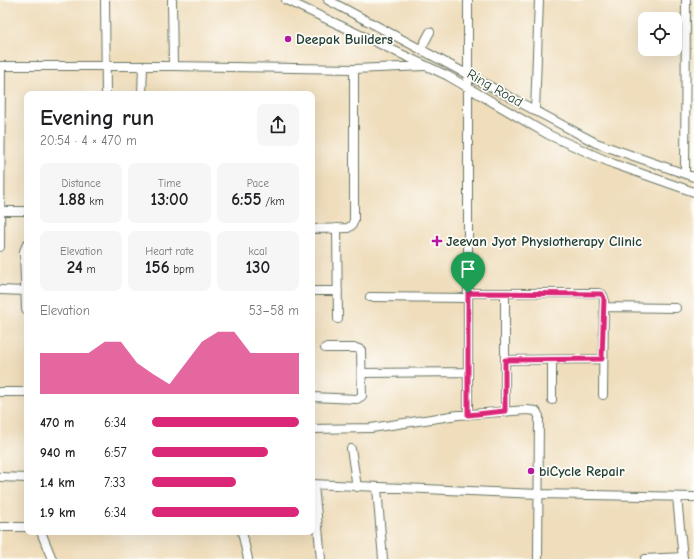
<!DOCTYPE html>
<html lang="en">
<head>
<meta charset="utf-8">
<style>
	:root { --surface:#fff; --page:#f6f6f6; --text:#202124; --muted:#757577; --accent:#db2777 }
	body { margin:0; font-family:"Comic Neue",sans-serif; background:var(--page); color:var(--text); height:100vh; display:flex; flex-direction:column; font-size:15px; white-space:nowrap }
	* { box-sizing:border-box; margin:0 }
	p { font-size:13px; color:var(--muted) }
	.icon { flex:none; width:22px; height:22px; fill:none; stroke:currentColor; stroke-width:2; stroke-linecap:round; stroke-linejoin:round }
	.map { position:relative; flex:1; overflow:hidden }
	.drawer { position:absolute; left:24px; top:91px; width:291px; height:444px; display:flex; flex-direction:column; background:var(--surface); border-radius:8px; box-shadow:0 4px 16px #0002 }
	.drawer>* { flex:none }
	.buttons { position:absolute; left:638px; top:12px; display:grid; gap:8px }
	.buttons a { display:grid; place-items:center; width:44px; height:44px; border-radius:8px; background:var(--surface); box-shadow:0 4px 16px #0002; font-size:20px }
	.pin { position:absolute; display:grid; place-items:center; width:34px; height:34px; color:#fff; margin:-41px -17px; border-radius:50% 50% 50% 0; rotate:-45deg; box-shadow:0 0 4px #0007 }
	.pin .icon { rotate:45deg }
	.round { display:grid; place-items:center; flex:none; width:42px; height:42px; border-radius:8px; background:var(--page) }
	.overview { display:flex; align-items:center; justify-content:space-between; height:68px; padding:0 16px }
	h1 { font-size:22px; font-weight:700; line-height:30px }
	.metrics { display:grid; grid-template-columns:repeat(3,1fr); gap:6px; height:68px; padding:4px 16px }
	.metrics div { display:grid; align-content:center; border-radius:8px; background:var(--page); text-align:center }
	.metrics b { font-size:17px; font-weight:700 }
	.metrics small { font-size:11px; font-weight:400 }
	.metrics p { font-size:11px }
	.chart { height:112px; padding:8px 16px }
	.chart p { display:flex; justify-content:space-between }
	.chart svg { width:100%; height:72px; margin-top:4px; fill:var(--accent); opacity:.7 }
	ul { padding:0 16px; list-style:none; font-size:13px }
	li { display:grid; grid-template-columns:64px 48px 1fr; align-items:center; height:30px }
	li i { height:10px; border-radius:5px; background:var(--accent) }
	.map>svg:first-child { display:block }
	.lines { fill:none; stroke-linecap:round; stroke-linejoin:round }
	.minor-casing { stroke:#687563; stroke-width:10 }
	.minor { stroke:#fff; stroke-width:8 }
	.route-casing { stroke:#fff; stroke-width:8 }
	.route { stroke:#db2777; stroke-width:5 }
	.poi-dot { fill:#b5179e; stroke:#fdfcf7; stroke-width:1.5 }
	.labels { text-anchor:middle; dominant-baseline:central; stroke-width:3.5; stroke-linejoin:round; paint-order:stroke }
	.poi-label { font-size:14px; font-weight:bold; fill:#1f3d34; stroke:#fdfcf7; text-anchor:start }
	.street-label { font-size:14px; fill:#1f3d34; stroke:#fdfcf7 }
</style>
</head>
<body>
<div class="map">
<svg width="694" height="559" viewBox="0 0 694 559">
	<rect width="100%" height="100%" fill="#fdfcf7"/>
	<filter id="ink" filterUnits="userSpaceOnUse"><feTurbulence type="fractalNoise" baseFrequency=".025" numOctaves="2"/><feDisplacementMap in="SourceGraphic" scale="8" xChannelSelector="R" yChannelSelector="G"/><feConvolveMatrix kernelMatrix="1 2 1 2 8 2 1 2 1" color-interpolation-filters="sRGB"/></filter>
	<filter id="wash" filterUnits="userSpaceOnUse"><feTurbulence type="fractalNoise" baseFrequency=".012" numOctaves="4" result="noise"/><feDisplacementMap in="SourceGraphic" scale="16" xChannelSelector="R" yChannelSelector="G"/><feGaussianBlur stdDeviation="0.9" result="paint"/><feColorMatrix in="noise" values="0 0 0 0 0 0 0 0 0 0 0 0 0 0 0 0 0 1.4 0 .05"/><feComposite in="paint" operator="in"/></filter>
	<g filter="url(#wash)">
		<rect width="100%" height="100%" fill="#efddbb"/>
	</g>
	<g filter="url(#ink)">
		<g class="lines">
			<g class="minor-casing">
				<path id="minor" d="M105,0L106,94
					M172,0L173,66
					M286,0L448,76L549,135L614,164L694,192
					M328,0L596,143L694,177
					M421,49L430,32
					M0,66H173L354,69L425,66
					M142,94L143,66
					M535,111L539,0
					M685,173L686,0
					M0,211H27
					M337,228L338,319
					M312,229L348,228L352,225L354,220V69
					M0,247L1,66
					M0,290L25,291
					M312,291H338
					M468,293H598L602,294L604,298L603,395
					M505,293V411
					M370,297L468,298
					M604,307L676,308
					M26,309L24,251L27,244
					M505,360L602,359
					M363,373L468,372
					M0,392H27
					M312,397L357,399L362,396L361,350L356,348H325
					M552,400V360
					M468,415V0
					M312,429L371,428L458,415L527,410L536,411L539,416L538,559
					M351,449L357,487
					M0,477L27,478
					M312,484L539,494L694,497
					M314,485L321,559
					M377,488L383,559
					M677,497L683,559
					M0,527H27
					M41,532L52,559
					M242,532L248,559
					M645,559L683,557"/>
			</g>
			<use href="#minor" class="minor"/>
		</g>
	</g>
	<g class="lines" filter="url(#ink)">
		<g class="route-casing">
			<path id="route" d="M468,293L602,294L604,298L602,359L505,360V411L468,415Z"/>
		</g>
		<use href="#route" class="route"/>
	</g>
	<g class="poi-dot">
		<circle cx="288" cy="39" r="4"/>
		<path d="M435 235h4v4h4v4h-4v4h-4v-4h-4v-4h4z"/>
		<circle cx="531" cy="471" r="4"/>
	</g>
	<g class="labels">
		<g class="poi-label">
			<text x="296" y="39">Deepak Builders</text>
			<text x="446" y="241">Jeevan Jyot Physiotherapy Clinic</text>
			<text x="539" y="471">biCycle Repair</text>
		</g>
		<g class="street-label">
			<text transform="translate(495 88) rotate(30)">Ring Road</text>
		</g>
	</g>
</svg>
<div class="buttons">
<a><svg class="icon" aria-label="locate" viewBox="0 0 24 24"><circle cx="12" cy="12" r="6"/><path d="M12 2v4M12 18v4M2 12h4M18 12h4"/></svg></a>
</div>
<div class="pin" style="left:468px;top:293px;background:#1e9e55"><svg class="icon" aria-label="arrive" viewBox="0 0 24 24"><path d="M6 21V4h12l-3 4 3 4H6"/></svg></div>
<section class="drawer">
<div class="overview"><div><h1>Evening run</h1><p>20:54 · 4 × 470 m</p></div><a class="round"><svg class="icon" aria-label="share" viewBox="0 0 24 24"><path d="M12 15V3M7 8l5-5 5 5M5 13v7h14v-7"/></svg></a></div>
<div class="metrics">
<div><p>Distance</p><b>1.88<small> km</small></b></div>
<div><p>Time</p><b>13:00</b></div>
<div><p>Pace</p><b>6:55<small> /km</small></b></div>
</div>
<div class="metrics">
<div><p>Elevation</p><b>24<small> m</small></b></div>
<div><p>Heart rate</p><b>156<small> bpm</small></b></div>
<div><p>kcal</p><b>130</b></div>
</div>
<div class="chart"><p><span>Elevation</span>53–58 m</p>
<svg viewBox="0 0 160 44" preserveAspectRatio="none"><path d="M0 44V19L10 19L20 19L30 19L40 12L50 12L60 25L70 32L80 38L90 25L100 12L110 6L120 6L130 19L140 19L150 19L160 19V44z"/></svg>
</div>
<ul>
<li><b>470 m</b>6:34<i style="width:100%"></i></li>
<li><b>940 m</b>6:57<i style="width:79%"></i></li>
<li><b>1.4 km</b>7:33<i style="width:57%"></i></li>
<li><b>1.9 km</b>6:34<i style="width:100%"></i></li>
</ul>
</section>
</div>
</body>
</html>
